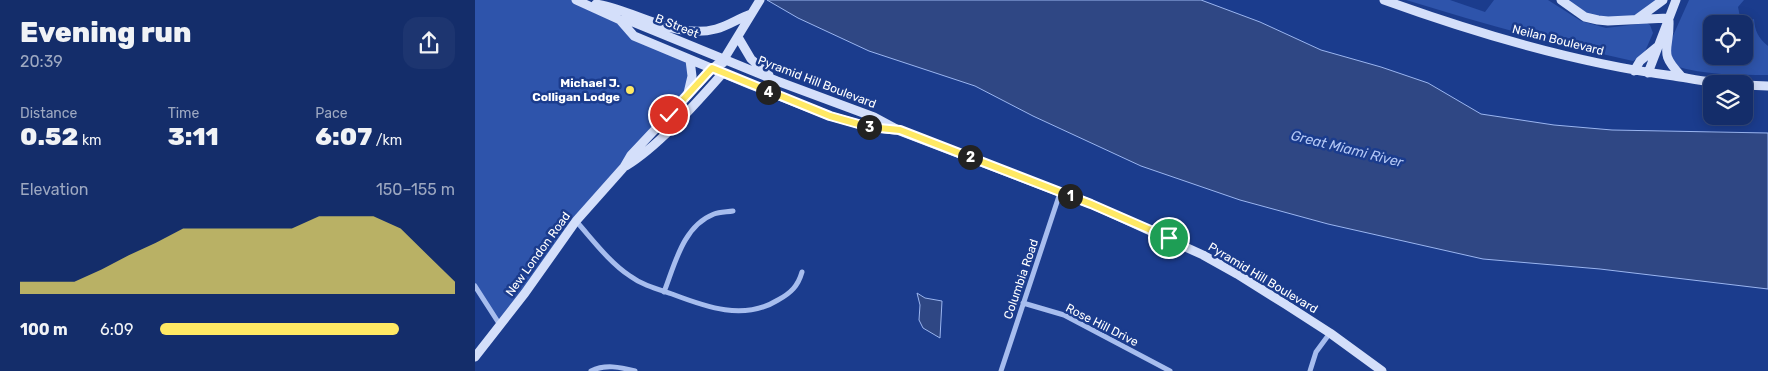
<!DOCTYPE html>
<html lang="en">
<head>
<meta charset="utf-8">
<style>
	:root { --surface:#142d6a; --page:#1d3570; --text:#f1f3f6; --muted:#9da8c1; --line:#33497e; --accent:#ffe964 }
	body { margin:0; font-family:Rubik,sans-serif; background:var(--page); color:var(--text); height:100vh; display:flex; flex-direction:column; font-size:19px; white-space:nowrap }
	* { box-sizing:border-box; margin:0 }
	p { font-size:16px; color:var(--muted) }
	.icon { flex:none; width:28px; height:28px; fill:none; stroke:currentColor; stroke-width:2; stroke-linecap:round; stroke-linejoin:round }
	.map { position:relative; flex:1; overflow:hidden }
	.side { display:flex; flex-direction:column; background:var(--surface); width:475px }
	.side>* { flex:none }
	.tools { position:absolute; left:1228px; top:15px; display:grid; gap:10px }
	.tools a { display:grid; place-items:center; width:50px; height:50px; border-radius:10px; background:var(--surface); box-shadow:0 2px 12px #0003,0 0 0 1px var(--line); font-size:25px }
	.pin { position:absolute; display:grid; place-items:center; width:42px; height:42px; color:#fff; margin:-21px; border:2px solid #fff; border-radius:50%; box-shadow:0 1px 5px #0007 }
	.km { position:absolute; width:25px; height:25px; margin:-12px; border-radius:50%; background:#222; color:#fff; font-size:14px; line-height:25px; text-align:center }
	.round { display:grid; place-items:center; flex:none; width:52px; height:52px; border-radius:15px; background:var(--page) }
	.summary { display:flex; align-items:center; justify-content:space-between; height:85px; padding:0 20px }
	h1 { font-size:28px; font-weight:800; line-height:38px }
	.figures { display:grid; grid-template-columns:repeat(3,1fr); gap:8px; height:85px; padding:5px 20px }
	.figures div { display:grid; align-content:center }
	.figures b { font-size:25px; font-weight:800 }
	.figures small { font-size:14px; font-weight:400 }
	.figures p { font-size:14px }
	.chart { height:140px; padding:10px 20px }
	.chart p { display:flex; justify-content:space-between }
	.chart svg { width:100%; height:90px; margin-top:5px; fill:var(--accent); opacity:.7 }
	ul { padding:0 20px; list-style:none; font-size:16px }
	li { display:grid; grid-template-columns:80px 60px 1fr; align-items:center; height:38px }
	li i { height:12px; border-radius:6px; background:var(--accent) }
	main { display:flex; flex:1; min-height:0 }
	.map>svg:first-child { display:block }
	.green { fill:#2e54ab; fill-rule:evenodd }
	.water { fill:#2f4784; stroke:#9ab5f0 }
	.lines { fill:none; stroke-linecap:round; stroke-linejoin:round }
	.street { stroke:#a7bdee; stroke-width:5 }
	.secondary { stroke:#d4dffa; stroke-width:9 }
	.route-casing { stroke:#fff; stroke-width:10 }
	.route { stroke:#ffe964; stroke-width:6 }
	.poi-dot { fill:#ffe964; stroke:#1b3c8d; stroke-width:2 }
	.labels { text-anchor:middle; dominant-baseline:central; stroke-width:5; stroke-linejoin:round; paint-order:stroke }
	.street-label { font-size:12px; fill:#fff; stroke:#1b3c8d }
	.poi-label { font-size:12px; font-weight:bold; fill:#fff; stroke:#1b3c8d; text-anchor:end }
	.water-label { font-size:14px; font-style:italic; fill:#b3c7f5; stroke:#1b3c8d }
</style>
</head>
<body>
<main>
<section class="side">
<div class="summary"><div><h1>Evening run</h1><p>20:39</p></div><a class="round"><svg class="icon" aria-label="share" viewBox="0 0 24 24"><path d="M12 15V3M7 8l5-5 5 5M5 13v7h14v-7"/></svg></a></div>
<div class="figures">
<div><p>Distance</p><b>0.52<small> km</small></b></div>
<div><p>Time</p><b>3:11</b></div>
<div><p>Pace</p><b>6:07<small> /km</small></b></div>
</div>
<div class="chart"><p><span>Elevation</span>150–155 m</p>
<svg viewBox="0 0 160 44" preserveAspectRatio="none"><path d="M0 44V38L10 38L20 38L30 32L40 25L50 19L60 12L70 12L80 12L90 12L100 12L110 6L120 6L130 6L140 12L150 25L160 38V44z"/></svg>
</div>
<ul>
<li><b>100 m</b>6:09<i style="width:81%"></i></li>
</ul>
</section>
<div class="map">
<svg width="1293" height="371" viewBox="0 0 1293 371">
	<rect width="100%" height="100%" fill="#1b3c8d"/>
	<path class="green" d="M0,0H101L127,11L152,29L215,60L216,85L115,203L25,326L0,286Z
		M931,0H975L1010,12L1019,0H1073L1106,21L1131,28L1172,23L1175,25L1178,33L1168,56L1158,61C1081,44 1006,23 931,0Z
		M1086,0H1187L1162,19L1123,20Z
		M1214,0H1269L1263,7L1265,17L1272,21L1279,19C1280,31 1283,38 1293,46V75C1263,75 1229,75 1200,66L1193,47ZM1236,24H1269V56H1236Z"/>
	<path class="water" d="M292,0H726L785,22L846,50L906,67L953,83L1006,114L1079,125L1137,130L1293,133V289L1125,269L1008,259L853,224L765,200L666,166L558,116L500,86L394,51L323,18Z
		M442,293L450,298L467,301L465,338L448,328L444,320L445,305Z"/>
	<g class="lines">
		<path class="street" d="M101,221C118,240 134,262 155,276C167,285 182,289 197,294C231,307 269,321 303,300C316,293 323,286 327,272
			M0,286L25,325
			M189,292C200,264 208,226 239,214C244,212 252,212 258,211
			M548,303L589,315L695,371
			M116,371C130,364 145,367 160,371
			M526,371L585,193
			M835,371L841,352L855,333"/>
		<path class="secondary" d="M101,0L145,20L158,22L302,81L399,117L425,131L616,204L728,255L762,274L810,304L855,333L907,371
			M909,0C1003,34 1100,63 1199,76C1218,79 1237,83 1256,84
			M1086,0L1110,17L1123,20L1133,21L1193,18
			M121,4C160,10 200,40 241,29C253,26 264,18 276,14
			M1162,19L1188,0
			M145,20L159,36L274,84L355,116L394,127L420,130
			M1194,21C1195,52 1182,51 1207,77
			M263,37L276,59L294,75
			M248,63L249,59L285,0
			M1159,71L1165,61L1182,47
			M1173,73L1201,0
			M1269,85L1293,86
			M213,93L217,76L215,60
			M151,166C185,145 221,103 248,73
			M0,357L50,293L101,221L149,167L156,155L237,69L249,59"/>
	</g>
	<g class="lines">
		<g class="route-casing">
			<path id="route" d="M194,115L237,68L355,116L394,127L425,130L616,204L694,238"/>
		</g>
		<use href="#route" class="route"/>
	</g>
	<circle class="poi-dot" cx="155" cy="90" r="5"/>
	<g class="labels">
		<g class="street-label">
			<text transform="translate(202 26) rotate(22)">B Street</text>
			<text transform="translate(1083 40) rotate(14)">Neilan Boulevard</text>
			<text transform="translate(342 82) rotate(21)">Pyramid Hill Boulevard</text>
			<text transform="translate(63 254) rotate(-54)">New London Road</text>
			<text transform="translate(788 278) rotate(31)">Pyramid Hill Boulevard</text>
			<text transform="translate(546 279) rotate(-71)">Columbia Road</text>
			<text transform="translate(627 325) rotate(27)">Rose Hill Drive</text>
		</g>
		<g class="poi-label">
			<text x="145" y="83">Michael J.<tspan x="145" dy="14">Colligan Lodge</tspan></text>
		</g>
		<g class="water-label">
			<text transform="translate(872 149) rotate(14)">Great Miami River</text>
		</g>
	</g>
</svg>
<div class="tools">
<a><svg class="icon" aria-label="locate" viewBox="0 0 24 24"><circle cx="12" cy="12" r="6"/><path d="M12 2v4M12 18v4M2 12h4M18 12h4"/></svg></a>
<a><svg class="icon" aria-label="layers" viewBox="0 0 24 24"><path d="M12 4l9 5-9 5-9-5zM3 14l9 5 9-5"/></svg></a>
</div>
<div class="pin" style="left:694px;top:238px;background:#1e9e55"><svg class="icon" aria-label="arrive" viewBox="0 0 24 24"><path d="M6 21V4h12l-3 4 3 4H6"/></svg></div>
<div class="pin" style="left:194px;top:115px;background:#d93025"><svg class="icon" aria-label="check" viewBox="0 0 24 24"><path d="M5 12l5 5 9-10"/></svg></div>
<b class="km" style="left:595px;top:196px">1</b>
<b class="km" style="left:495px;top:157px">2</b>
<b class="km" style="left:394px;top:127px">3</b>
<b class="km" style="left:293px;top:92px">4</b>
</div>
</main>
</body>
</html>
